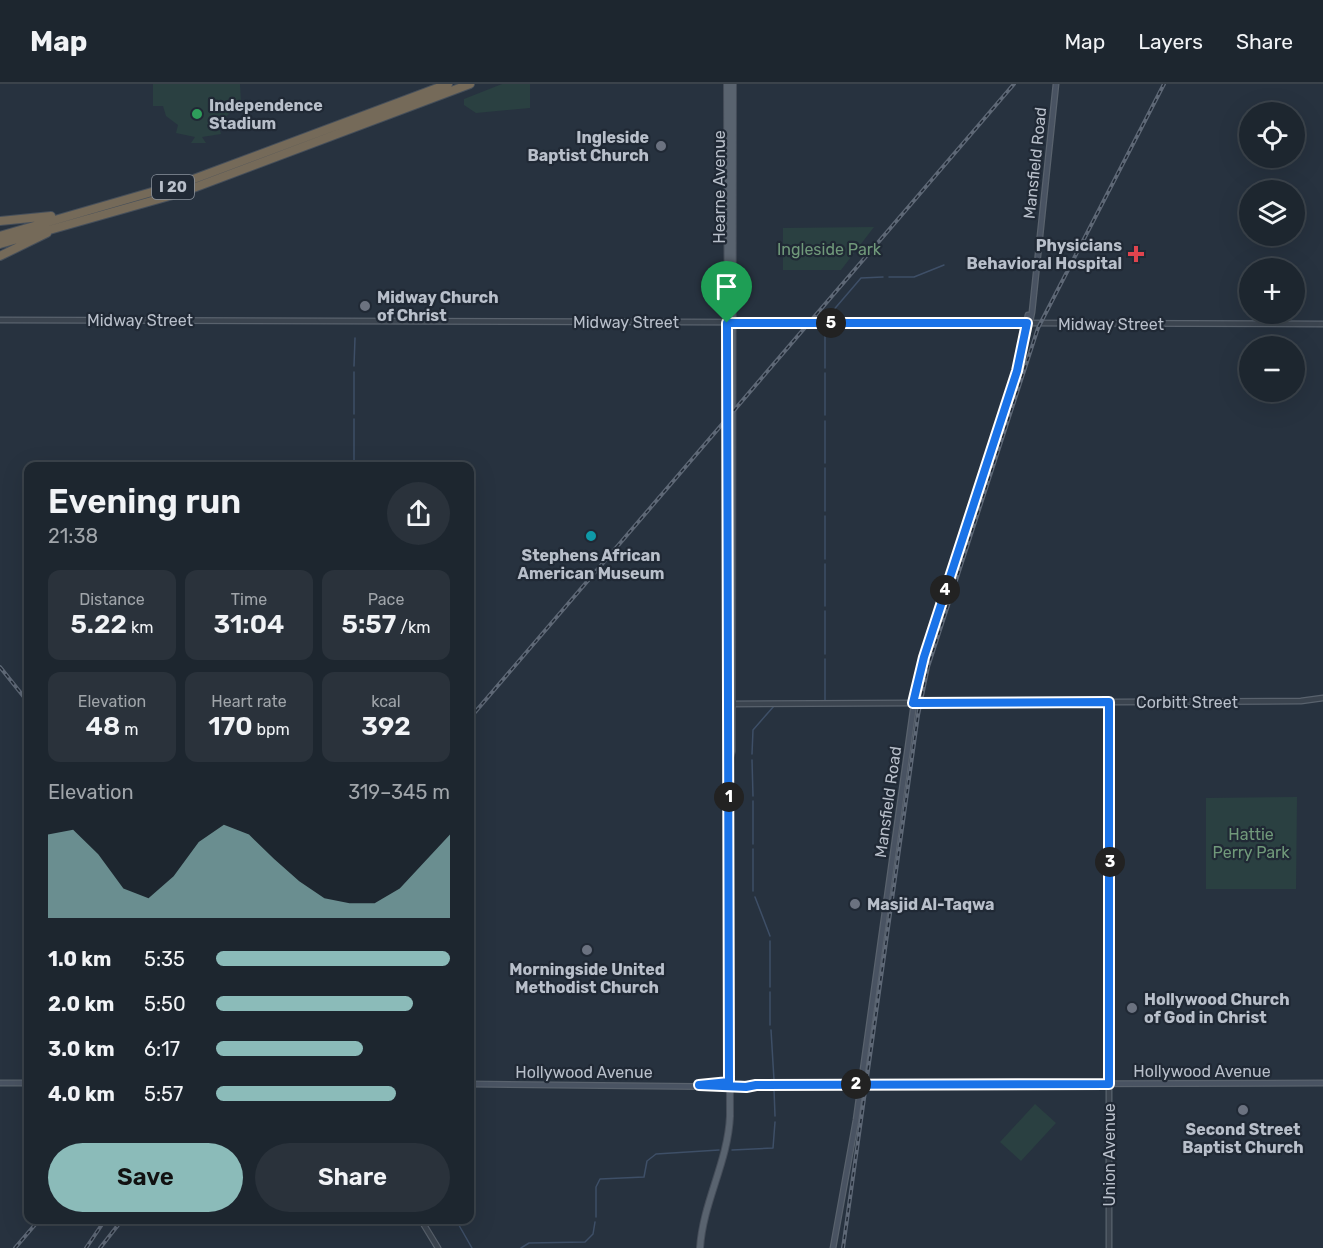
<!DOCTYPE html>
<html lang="en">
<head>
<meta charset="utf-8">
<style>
	:root { --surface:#1d262f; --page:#2a323b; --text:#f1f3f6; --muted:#a0a5aa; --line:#3b434b; --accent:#8bbbb9 }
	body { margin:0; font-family:Rubik,sans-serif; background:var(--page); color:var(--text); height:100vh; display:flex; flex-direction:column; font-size:22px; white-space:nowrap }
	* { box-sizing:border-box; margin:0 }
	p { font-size:20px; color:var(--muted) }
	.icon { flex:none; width:33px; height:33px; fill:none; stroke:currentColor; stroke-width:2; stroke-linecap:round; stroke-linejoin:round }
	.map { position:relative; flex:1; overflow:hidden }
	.panel { position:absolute; left:24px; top:378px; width:450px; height:762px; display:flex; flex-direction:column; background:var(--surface); border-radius:12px; box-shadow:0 6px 24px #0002,0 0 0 2px var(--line) }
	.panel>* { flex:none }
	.fabs { position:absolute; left:1239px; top:18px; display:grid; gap:12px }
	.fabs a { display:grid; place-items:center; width:66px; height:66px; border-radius:50%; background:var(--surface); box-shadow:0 6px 24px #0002,0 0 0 2px var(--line); font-size:30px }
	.pin { position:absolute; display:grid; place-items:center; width:51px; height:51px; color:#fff; margin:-62px -26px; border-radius:50% 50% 50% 0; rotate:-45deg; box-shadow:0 0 6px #0007 }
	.pin .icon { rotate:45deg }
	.km { position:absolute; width:30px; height:30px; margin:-15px; border-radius:50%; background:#222; color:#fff; font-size:16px; line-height:30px; text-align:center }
	.round { display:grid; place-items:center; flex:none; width:63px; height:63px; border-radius:32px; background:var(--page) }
	.headline { display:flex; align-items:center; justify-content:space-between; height:102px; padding:0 24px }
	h1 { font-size:33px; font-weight:600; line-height:45px }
	.figures { display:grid; grid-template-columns:repeat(3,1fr); gap:9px; height:102px; padding:6px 24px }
	.figures div { display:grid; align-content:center; border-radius:12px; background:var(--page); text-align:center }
	.figures b { font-size:26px; font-weight:600 }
	.figures small { font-size:16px; font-weight:400 }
	.figures p { font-size:16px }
	.chart { height:168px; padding:12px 24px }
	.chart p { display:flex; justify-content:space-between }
	.chart svg { width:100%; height:108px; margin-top:6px; fill:var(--accent); opacity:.7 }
	.primary-button { display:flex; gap:12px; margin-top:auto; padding:12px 24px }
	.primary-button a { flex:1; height:69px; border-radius:36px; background:var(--accent); color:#111; font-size:24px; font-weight:600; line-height:69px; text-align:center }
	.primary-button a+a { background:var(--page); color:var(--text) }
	ul { padding:0 24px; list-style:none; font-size:20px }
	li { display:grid; grid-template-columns:96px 72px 1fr; align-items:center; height:45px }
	li i { height:15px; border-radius:8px; background:var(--accent) }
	header { display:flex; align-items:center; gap:36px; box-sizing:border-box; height:84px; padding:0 30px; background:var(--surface); border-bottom:2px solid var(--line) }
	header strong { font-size:28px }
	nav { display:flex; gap:33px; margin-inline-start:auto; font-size:21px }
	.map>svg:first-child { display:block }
	.green { fill:#2a4041 }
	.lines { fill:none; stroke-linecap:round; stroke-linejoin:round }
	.stream { stroke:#3e4f67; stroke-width:1.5 }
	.tertiary-casing { stroke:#59626d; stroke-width:7 }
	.secondary-casing { stroke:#59626d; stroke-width:7 }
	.primary-casing { stroke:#454d59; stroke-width:8 }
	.motorway-casing { stroke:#464f5a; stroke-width:10 }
	.tertiary { stroke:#3b444f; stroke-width:4.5 }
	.secondary { stroke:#495362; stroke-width:4.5 }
	.primary { stroke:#59636f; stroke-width:6 }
	.motorway { stroke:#756a59; stroke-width:8 }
	.rail-casing { stroke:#5e6876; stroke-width:4 }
	.rail { stroke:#202935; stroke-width:1.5; stroke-dasharray:4.5; stroke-linecap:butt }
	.route-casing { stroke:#fff; stroke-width:12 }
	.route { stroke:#1a73e8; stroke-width:8 }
	.leisure-dot { fill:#2e9e5b; stroke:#202935; stroke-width:2 }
	.worship-dot { fill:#6b7280; stroke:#202935; stroke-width:2 }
	.health-dot { fill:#e0444e; stroke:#202935; stroke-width:2 }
	.culture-dot { fill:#0f9aa8; stroke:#202935; stroke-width:2 }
	.labels { text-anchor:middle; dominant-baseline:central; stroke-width:4.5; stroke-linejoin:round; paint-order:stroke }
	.shield { fill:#202935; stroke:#8a929d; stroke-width:1.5 }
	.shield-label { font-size:15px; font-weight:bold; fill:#b8bfca }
	.poi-label { font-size:16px; font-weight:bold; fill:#b8bfca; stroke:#202935; text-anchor:start }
	.street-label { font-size:16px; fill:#b8bfca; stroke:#202935 }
	.park-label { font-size:16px; fill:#70997a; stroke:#202935 }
</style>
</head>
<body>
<header>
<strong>Map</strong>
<nav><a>Map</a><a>Layers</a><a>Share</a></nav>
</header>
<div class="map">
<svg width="1323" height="1164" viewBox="0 0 1323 1164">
	<rect width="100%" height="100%" fill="#27323f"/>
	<path class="green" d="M153,0H240L241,19H233L231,28L218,40L221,50L202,53L206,59H191L195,53L176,49L178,41L166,32L163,22H153Z
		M502,0H530V24L476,29L464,21V15Z
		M874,143L841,186H783V144Z
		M1297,713L1296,805H1206V714Z
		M1035,1020L1056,1039L1021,1077L1000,1058Z"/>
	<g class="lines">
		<path class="stream" d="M889,193H914L944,181
			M825,236L861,194L883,193
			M825,241V284
			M354,282L355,254
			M825,289V331
			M354,330V288
			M825,337V379
			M354,378V335
			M825,384V427
			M825,432V475
			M825,480V522
			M825,527V570
			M825,575V616
			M752,670L753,646L774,622
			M752,676L753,712
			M753,717V760
			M753,765V807
			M755,813L770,852
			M770,857V903
			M770,941V908
			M771,946L774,996
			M774,1005L775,1032
			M732,1066L773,1064L775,1038
			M596,1133V1103L600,1095L644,1093L647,1077L656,1070L719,1066
			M456,1136L472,1164
			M521,1164L529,1159L585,1158L593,1150L595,1138"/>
		<g class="tertiary-casing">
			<path id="tertiary" d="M0,236L1323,240
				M729,620L1301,617L1323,614
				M421,1136L438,1164
				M1109,1164V618"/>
		</g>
		<g class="secondary-casing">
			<path id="secondary" d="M1023,258L1028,231
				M0,999H28
				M470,1000L742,1003L756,1001
				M699,1001L712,998L756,1001L1323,999
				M833,1164L856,1036L917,598L1024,266L1032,228L1056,0"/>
		</g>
		<g class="primary-casing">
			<path id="primary" d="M730,673L732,667V620L733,0
				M700,1164C703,1118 728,1078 730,1032L727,0"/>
		</g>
		<g class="motorway-casing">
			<path id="motorway" d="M0,137L51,132
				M0,152L183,99L448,0
				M0,160L180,109L470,0
				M0,172L47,149"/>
		</g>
		<use href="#tertiary" class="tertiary"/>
		<use href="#secondary" class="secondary"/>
		<use href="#primary" class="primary"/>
		<use href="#motorway" class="motorway"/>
		<g class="rail-casing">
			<path id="rail" d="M0,583L28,618
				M470,634L1014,0
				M15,1164L39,1136
				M86,1164L105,1136
				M100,1164L122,1136
				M843,1164L918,631L928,583L1038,244L1164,0"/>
		</g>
		<use href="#rail" class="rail"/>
	</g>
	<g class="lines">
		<g class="route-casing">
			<path id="route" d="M727,239H1027L1017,287L924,573L913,619L1109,618V1000L756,1001L746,1003L699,1001L729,998Z"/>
		</g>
		<use href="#route" class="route"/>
	</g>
	<circle class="leisure-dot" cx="197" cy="30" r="6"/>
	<g class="worship-dot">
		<circle cx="661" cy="62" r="6"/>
		<circle cx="365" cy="222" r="6"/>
		<circle cx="855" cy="820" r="6"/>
		<circle cx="587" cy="866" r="6"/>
		<circle cx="1132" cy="924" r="6"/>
		<circle cx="1243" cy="1026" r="6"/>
	</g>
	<path class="health-dot" d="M1133 161h6v6h6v6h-6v6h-6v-6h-6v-6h6z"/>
	<circle class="culture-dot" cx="591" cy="452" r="6"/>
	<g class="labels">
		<rect class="shield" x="152" y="91" width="42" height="24" rx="4.5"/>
		<g class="shield-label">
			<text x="173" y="103">I 20</text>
		</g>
		<g class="poi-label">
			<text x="209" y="21">Independence<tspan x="209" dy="18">Stadium</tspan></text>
			<text x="649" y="53" text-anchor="end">Ingleside<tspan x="649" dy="18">Baptist Church</tspan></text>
			<text x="1122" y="161" text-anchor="end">Physicians<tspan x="1122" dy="18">Behavioral Hospital</tspan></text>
			<text x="377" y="213">Midway Church<tspan x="377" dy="18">of Christ</tspan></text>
			<text x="591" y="471" text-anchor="middle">Stephens African<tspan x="591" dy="18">American Museum</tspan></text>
			<text x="867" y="820">Masjid Al-Taqwa</text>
			<text x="587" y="885" text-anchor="middle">Morningside United<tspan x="587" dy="18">Methodist Church</tspan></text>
			<text x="1144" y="915">Hollywood Church<tspan x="1144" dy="18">of God in Christ</tspan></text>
			<text x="1243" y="1045" text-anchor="middle">Second Street<tspan x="1243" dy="18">Baptist Church</tspan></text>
		</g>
		<g class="street-label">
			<text transform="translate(1035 79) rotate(-84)">Mansfield Road</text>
			<text transform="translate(719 103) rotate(-90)">Hearne Avenue</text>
			<text x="140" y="236">Midway Street</text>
			<text x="626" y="238">Midway Street</text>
			<text x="1111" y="240">Midway Street</text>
			<text x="1187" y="618">Corbitt Street</text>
			<text transform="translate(888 718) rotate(-82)">Mansfield Road</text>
			<text x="1202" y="987">Hollywood Avenue</text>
			<text x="584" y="988">Hollywood Avenue</text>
			<text transform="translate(1109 1071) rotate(-90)">Union Avenue</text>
		</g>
		<g class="park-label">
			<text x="829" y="165">Ingleside Park</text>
			<text x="1251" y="750">Hattie<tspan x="1251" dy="18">Perry Park</tspan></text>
		</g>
	</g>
</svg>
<div class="fabs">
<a><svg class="icon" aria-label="locate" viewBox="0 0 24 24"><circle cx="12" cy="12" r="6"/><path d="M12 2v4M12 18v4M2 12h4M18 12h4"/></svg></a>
<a><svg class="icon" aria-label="layers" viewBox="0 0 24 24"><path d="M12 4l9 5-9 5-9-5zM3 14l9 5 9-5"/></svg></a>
<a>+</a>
<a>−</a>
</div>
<div class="pin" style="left:727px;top:239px;background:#1e9e55"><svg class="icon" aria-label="arrive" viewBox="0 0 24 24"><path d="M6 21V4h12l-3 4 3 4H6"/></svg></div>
<b class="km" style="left:729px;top:713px">1</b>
<b class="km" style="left:856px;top:1000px">2</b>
<b class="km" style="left:1110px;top:778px">3</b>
<b class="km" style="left:945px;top:506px">4</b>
<b class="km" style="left:831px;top:239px">5</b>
<section class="panel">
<div class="headline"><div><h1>Evening run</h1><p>21:38</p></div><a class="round"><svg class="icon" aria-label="share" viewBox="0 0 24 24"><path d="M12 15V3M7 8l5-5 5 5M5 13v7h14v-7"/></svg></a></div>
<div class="figures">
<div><p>Distance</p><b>5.22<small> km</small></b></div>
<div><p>Time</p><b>31:04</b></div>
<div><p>Pace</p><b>5:57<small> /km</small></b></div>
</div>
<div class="figures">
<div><p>Elevation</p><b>48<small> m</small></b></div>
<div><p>Heart rate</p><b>170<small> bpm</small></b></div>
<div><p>kcal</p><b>392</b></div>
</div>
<div class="chart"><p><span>Elevation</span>319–345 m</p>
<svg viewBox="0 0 160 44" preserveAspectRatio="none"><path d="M0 44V10L10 8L20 18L30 32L40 36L50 27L60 13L70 6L80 10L90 20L100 29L110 36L120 38L130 38L140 32L150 21L160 10V44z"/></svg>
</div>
<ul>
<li><b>1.0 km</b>5:35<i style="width:100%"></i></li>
<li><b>2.0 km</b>5:50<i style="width:84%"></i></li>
<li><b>3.0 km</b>6:17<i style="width:63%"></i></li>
<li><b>4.0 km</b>5:57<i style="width:77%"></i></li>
</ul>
<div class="primary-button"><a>Save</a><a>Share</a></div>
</section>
</div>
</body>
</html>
